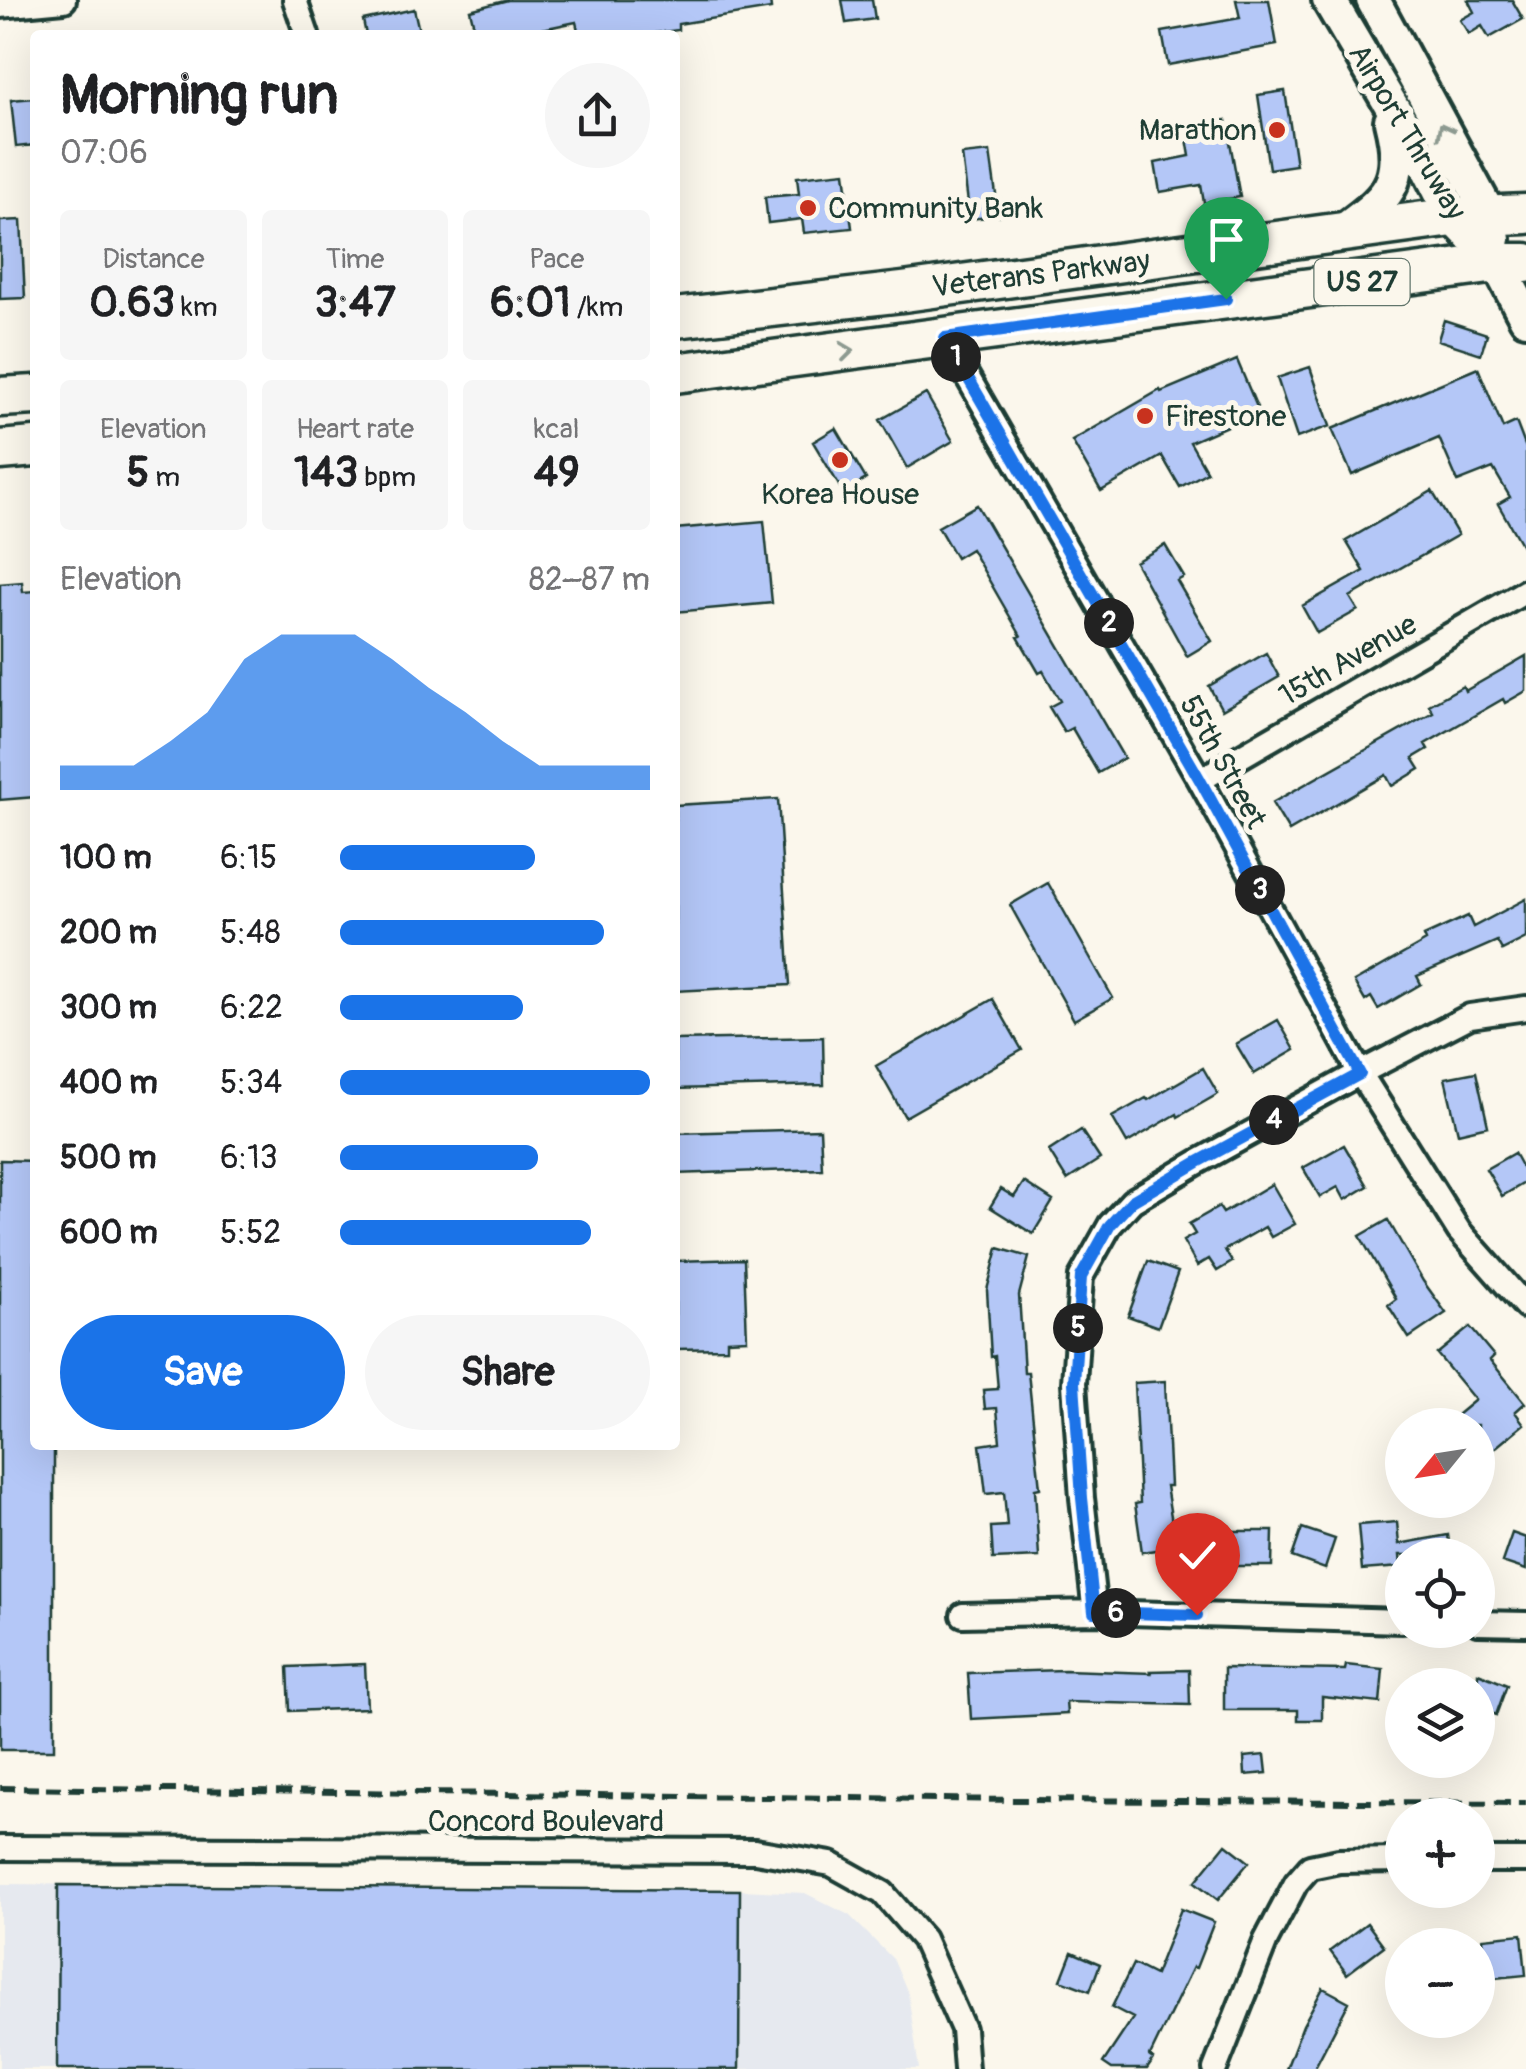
<!DOCTYPE html>
<html lang="en">
<head>
<meta charset="utf-8">
<style>
	:root { --surface:#fff; --page:#f6f6f6; --text:#202124; --muted:#757577; --accent:#1a73e8 }
	body { margin:0; font-family:Pangolin,sans-serif; background:var(--page); color:var(--text); height:100vh; display:flex; flex-direction:column; font-size:38px; white-space:nowrap }
	* { box-sizing:border-box; margin:0 }
	p { font-size:32px; color:var(--muted) }
	.icon { flex:none; width:55px; height:55px; fill:none; stroke:currentColor; stroke-width:2; stroke-linecap:round; stroke-linejoin:round }
	.map { position:relative; flex:1; overflow:hidden }
	.details { position:absolute; left:30px; top:30px; width:650px; height:1420px; display:flex; flex-direction:column; background:var(--surface); border-radius:10px; box-shadow:0 10px 40px #0002 }
	.details>* { flex:none }
	.needle { width:65px; rotate:240deg }
	.tools { position:absolute; left:1385px; top:1408px; display:grid; gap:20px }
	.tools a { display:grid; place-items:center; width:110px; height:110px; border-radius:50%; background:var(--surface); box-shadow:0 10px 40px #0002; font-size:50px }
	.pin { position:absolute; display:grid; place-items:center; width:85px; height:85px; color:#fff; margin:-102px -42px; border-radius:50% 50% 50% 0; rotate:-45deg; box-shadow:0 0 10px #0007 }
	.pin .icon { rotate:45deg }
	.km { position:absolute; width:50px; height:50px; margin:-25px; border-radius:50%; background:#222; color:#fff; font-size:28px; line-height:50px; text-align:center }
	.round { display:grid; place-items:center; flex:none; width:105px; height:105px; border-radius:52px; background:var(--page) }
	.summary { display:flex; align-items:center; justify-content:space-between; height:170px; padding:0 30px }
	h1 { font-size:55px; font-weight:700; line-height:75px }
	.figures { display:grid; grid-template-columns:repeat(3,1fr); gap:15px; height:170px; padding:10px 30px }
	.figures div { display:grid; align-content:center; border-radius:10px; background:var(--page); text-align:center }
	.figures b { font-size:42px; font-weight:700 }
	.figures small { font-size:28px; font-weight:400 }
	.figures p { font-size:28px }
	.chart { height:280px; padding:20px 30px }
	.chart p { display:flex; justify-content:space-between }
	.chart svg { width:100%; height:180px; margin-top:10px; fill:var(--accent); opacity:.7 }
	.button { display:flex; gap:20px; margin-top:auto; padding:20px 30px }
	.button a { flex:1; height:115px; border-radius:60px; background:var(--accent); color:#fff; font-size:40px; font-weight:700; line-height:115px; text-align:center }
	.button a+a { background:var(--page); color:var(--text) }
	ul { padding:0 30px; list-style:none; font-size:32px }
	li { display:grid; grid-template-columns:160px 120px 1fr; align-items:center; height:75px }
	li i { height:25px; border-radius:12px; background:var(--accent) }
	.map>svg:first-child { display:block }
	.built { fill:#e6e9ef }
	.building { fill:#b4c7f7; stroke:#1f3d34; stroke-width:2.5 }
	.lines { fill:none; stroke-linecap:round; stroke-linejoin:round }
	.minor-casing { stroke:#1f3d34; stroke-width:30 }
	.secondary-casing { stroke:#1f3d34; stroke-width:40 }
	.primary-casing { stroke:#1f3d34; stroke-width:45 }
	.minor { stroke:#fbf7ec; stroke-width:22 }
	.secondary { stroke:#fbf7ec; stroke-width:32 }
	.primary { stroke:#fbf7ec; stroke-width:38 }
	.rail { stroke:#1f3d34; stroke-width:6; stroke-dasharray:15 8; stroke-linecap:butt }
	.oneway { stroke:#8d9a90 }
	.route-casing { stroke:#fff; stroke-width:20 }
	.route { stroke:#1a73e8; stroke-width:12 }
	.poi-dot { fill:#c8321e; stroke:#fbf7ec; stroke-width:4 }
	.labels { text-anchor:middle; dominant-baseline:central; stroke-width:10; stroke-linejoin:round; paint-order:stroke }
	.shield { fill:#fbf7ec; stroke:#61756b; stroke-width:2.5 }
	.shield-label { font-size:28px; font-weight:bold; fill:#1f3d34 }
	.poi-label { font-size:30px; fill:#1f3d34; stroke:#fbf7ec; text-anchor:start }
	.street-label { font-size:30px; fill:#1f3d34; stroke:#fbf7ec }
</style>
</head>
<body>
<div class="map">
<svg width="1526" height="2069" viewBox="0 0 1526 2069">
	<rect width="100%" height="100%" fill="#fbf7ec"/>
	<filter id="ink" filterUnits="userSpaceOnUse"><feTurbulence type="fractalNoise" baseFrequency=".01" numOctaves="2"/><feDisplacementMap in="SourceGraphic" scale="20" xChannelSelector="R" yChannelSelector="G"/><feConvolveMatrix kernelMatrix="1 2 1 2 8 2 1 2 1" color-interpolation-filters="sRGB"/></filter>
	<g filter="url(#ink)">
		<path class="built" d="M0,1884L740,1890L805,1893L849,1915L894,1960L908,1993L919,2069H0Z"/>
		<path class="building" d="M508,0H770L771,9L678,24V30L642,35H579L576,22L533,31L534,35H476L470,10Z
			M842,0H872L875,19L846,23Z
			M1236,0H1269L1277,45L1168,65L1162,32L1240,18Z
			M1468,0H1512L1523,19L1489,38L1482,26L1469,34L1460,20L1474,12Z
			M414,9L420,35H366L363,20Z
			M1285,91L1296,165L1269,169L1258,95Z
			M35,98V145L16,147L11,100Z
			M1226,120L1240,197L1204,203L1201,185L1160,192L1155,163L1190,156L1185,127Z
			M990,152L999,216L970,219L962,155Z
			M845,172L852,228L804,233L802,219L768,223L765,197L799,194L797,177Z
			M21,220L25,298L0,299V221Z
			M1444,320L1487,334L1481,354L1438,340Z
			M1237,360L1259,412L1190,442L1207,472L1180,487L1162,456L1101,491L1072,441L1160,390L1161,392Z
			M1310,367L1330,426L1297,438L1277,378Z
			M1478,368L1503,428L1516,422L1526,448V553L1498,504L1510,497L1493,468L1458,482L1439,438L1352,475L1332,429Z
			M926,394L953,441L907,468L880,420Z
			M836,428L866,479L843,492L813,442Z
			M1432,491L1458,535L1350,597L1358,610L1317,633L1302,606L1364,571L1346,541Z
			M977,505L1124,758L1098,773L1072,728L1064,732L1049,707L1060,701L1043,671L1039,673L1018,637L1021,636L971,549L956,558L938,527Z
			M764,521L772,603L675,612V529Z
			M1165,545L1184,577L1177,581L1212,641L1187,656L1135,562Z
			M22,582L23,592L35,591V797L0,800V584Z
			M1266,653L1279,677L1222,710L1209,686Z
			M1526,656V691L1505,703L1503,699L1425,744L1428,749L1413,758L1420,769L1392,786L1386,775L1289,831L1272,803L1433,712L1429,705L1463,686L1465,691Z
			M778,799L790,985L675,991V805Z
			M1048,883L1113,998L1074,1020L1010,905Z
			M1526,899V938L1502,950L1497,941L1417,976L1421,984L1378,1009L1371,997L1365,1001L1354,982L1426,941L1424,936L1468,916L1473,927Z
			M993,999L1022,1050L905,1117L876,1066Z
			M1278,1020L1295,1050L1254,1074L1236,1044Z
			M823,1037L824,1085L675,1089V1040Z
			M1203,1068L1218,1094L1178,1117L1177,1114L1127,1143L1112,1117L1146,1098L1148,1100Z
			M1476,1072L1488,1126L1458,1133L1445,1078Z
			M820,1129L822,1169L675,1174V1133Z
			M1081,1130L1100,1159L1067,1180L1049,1151Z
			M1344,1145L1368,1186L1345,1200L1338,1187L1320,1197L1303,1168Z
			M1514,1153L1526,1175V1182L1502,1196L1486,1169Z
			M0,1160L35,1161V1445H54V1750H0Z
			M1024,1182L1053,1201L1033,1234L990,1207L1001,1189L1014,1197Z
			M1272,1184L1295,1224L1271,1237L1265,1227L1225,1250L1232,1262L1217,1271L1209,1259L1197,1266L1183,1241L1195,1234L1189,1224L1219,1207L1223,1213Z
			M1388,1220L1423,1281L1446,1313L1409,1338L1388,1305L1396,1299L1360,1236Z
			M998,1248L1029,1257L1019,1295L1024,1372H1028L1040,1488L1035,1489L1039,1557L993,1559L991,1527L1007,1526L1004,1492L986,1494L980,1445L1000,1442L997,1408L985,1409L983,1390L998,1389L995,1356L991,1357L987,1290Z
			M744,1259L747,1339L727,1340V1348L675,1349V1261Z
			M1148,1261L1178,1272L1158,1327L1128,1316Z
			M1470,1327L1494,1356L1490,1360L1525,1403L1515,1412L1524,1424L1489,1453L1478,1439V1425H1466L1457,1415L1475,1400L1437,1354Z
			M1165,1381L1170,1486H1166L1176,1547L1142,1552L1135,1504L1140,1503L1134,1383Z
			M1397,1522L1399,1544L1448,1535L1451,1555H1400L1401,1567L1362,1570L1358,1525Z
			M1302,1528L1335,1539L1325,1569L1292,1557Z
			M1231,1531H1273L1272,1566H1231Z
			M1512,1533L1526,1538V1570L1502,1562Z
			M365,1664L367,1708L290,1711L288,1667Z
			M1346,1665L1383,1669L1380,1703L1322,1697V1720H1298V1710H1224V1668L1345,1670Z
			M1065,1670L1151,1673L1150,1671L1189,1670L1190,1705L1066,1702L1067,1714L971,1719L968,1673Z
			M1478,1673L1507,1685L1496,1715L1478,1707Z
			M1265,1755L1267,1773L1245,1775L1244,1757Z
			M1226,1844L1249,1862L1218,1900L1195,1882Z
			M58,1885L740,1890L739,2069H57Z
			M1181,1909L1214,1922L1196,1968L1193,1967L1150,2056L1154,2059L1147,2069H1112L1103,2063L1133,2018L1112,2007L1133,1964L1155,1975Z
			M1367,1923L1384,1946L1347,1974L1330,1951Z
			M1522,1934L1526,1975L1486,1979L1483,1938Z
			M1072,1952L1100,1964L1090,1991L1061,1980Z
			M1323,1988L1349,2002L1314,2069H1286L1303,2025Z"/>
		<g class="lines">
			<g class="minor-casing">
				<path id="minor" d="M295,0L307,35
					M0,6L64,0
					M945,338L1200,780L1360,1073L1459,1231L1526,1307
					M1200,780L1526,591
					M1095,1612L1082,1498L1074,1383L1081,1277L1110,1225L1132,1201L1198,1162L1360,1073L1470,1016L1526,1008
					M963,1615L1095,1612L1402,1621
					M1478,1623L1526,1624
					M0,1848L755,1851L831,1864L883,1893L923,1939L963,2029L966,2069
					M1478,1860H1526
					M1215,2069L1266,1940L1296,1883L1310,1867L1339,1861L1402,1860"/>
			</g>
			<g class="secondary-casing">
				<path id="secondary" d="M1329,0L1427,166L1453,217L1497,263L1526,318
					M1373,0L1490,216L1494,239
					M1340,233C1388,198 1407,184 1391,121"/>
			</g>
			<g class="primary-casing">
				<path id="primary" d="M675,318L903,292L1453,217L1526,214
					M675,373L1497,263H1526
					M0,397L35,395
					M0,450L35,447"/>
			</g>
			<use href="#minor" class="minor"/>
			<use href="#secondary" class="secondary"/>
			<use href="#primary" class="primary"/>
			<path class="rail" d="M0,1788L1019,1800L1526,1803"/>
		</g>
		<defs><path id="oneway-chevron" d="M-2-3.5L2.5 0L-2 3.5" fill="none" stroke-width="1.6" stroke-linecap="round" stroke-linejoin="round" transform="scale(2.5)"/></defs>
		<g class="oneway">
			<use href="#oneway-chevron" transform="translate(1444 130) rotate(-118)"/>
			<use href="#oneway-chevron" transform="translate(847 351) rotate(-7)"/>
		</g>
	</g>
	<g class="lines" filter="url(#ink)">
		<g class="route-casing">
			<path id="route" d="M1197,1615L1094,1612L1082,1498L1074,1383L1081,1277L1110,1225L1132,1201L1198,1162L1360,1074L1200,780L945,338L1226,299"/>
		</g>
		<use href="#route" class="route"/>
	</g>
	<g class="poi-dot">
		<circle cx="1277" cy="130" r="10"/>
		<circle cx="808" cy="208" r="10"/>
		<circle cx="1145" cy="416" r="10"/>
		<circle cx="840" cy="460" r="10"/>
	</g>
	<g class="labels">
		<rect class="shield" x="1314.5" y="259" width="95" height="46" rx="8"/>
		<g class="shield-label">
			<text x="1362" y="282">US 27</text>
		</g>
		<g class="poi-label">
			<text x="1257" y="130" text-anchor="end">Marathon</text>
			<text x="828" y="208">Community Bank</text>
			<text x="1165" y="416">Firestone</text>
			<text x="840" y="494" text-anchor="middle">Korea House</text>
		</g>
		<g class="street-label">
			<text transform="translate(1407 132) rotate(59)">Airport Thruway</text>
			<text transform="translate(1041 274) rotate(-7)">Veterans Parkway</text>
			<text transform="translate(1348 660) rotate(-30)">15th Avenue</text>
			<text transform="translate(1223 762) rotate(61)">55th Street</text>
			<text x="546" y="1821">Concord Boulevard</text>
		</g>
	</g>
</svg>
<div class="tools">
<a><svg class="needle" viewBox="-14 -14 28 28"><path d="M0-13l5 13h-10z" fill="#e53935"/><path d="M0 13l5-13h-10z" fill="#757577"/></svg></a>
<a><svg class="icon" aria-label="locate" viewBox="0 0 24 24"><circle cx="12" cy="12" r="6"/><path d="M12 2v4M12 18v4M2 12h4M18 12h4"/></svg></a>
<a><svg class="icon" aria-label="layers" viewBox="0 0 24 24"><path d="M12 4l9 5-9 5-9-5zM3 14l9 5 9-5"/></svg></a>
<a>+</a>
<a>−</a>
</div>
<div class="pin" style="left:1226px;top:299px;background:#1e9e55"><svg class="icon" aria-label="arrive" viewBox="0 0 24 24"><path d="M6 21V4h12l-3 4 3 4H6"/></svg></div>
<div class="pin" style="left:1197px;top:1615px;background:#d93025"><svg class="icon" aria-label="check" viewBox="0 0 24 24"><path d="M5 12l5 5 9-10"/></svg></div>
<b class="km" style="left:956px;top:357px">1</b>
<b class="km" style="left:1109px;top:623px">2</b>
<b class="km" style="left:1260px;top:890px">3</b>
<b class="km" style="left:1274px;top:1120px">4</b>
<b class="km" style="left:1078px;top:1328px">5</b>
<b class="km" style="left:1116px;top:1613px">6</b>
<section class="details">
<div class="summary"><div><h1>Morning run</h1><p>07:06</p></div><a class="round"><svg class="icon" aria-label="share" viewBox="0 0 24 24"><path d="M12 15V3M7 8l5-5 5 5M5 13v7h14v-7"/></svg></a></div>
<div class="figures">
<div><p>Distance</p><b>0.63<small> km</small></b></div>
<div><p>Time</p><b>3:47</b></div>
<div><p>Pace</p><b>6:01<small> /km</small></b></div>
</div>
<div class="figures">
<div><p>Elevation</p><b>5<small> m</small></b></div>
<div><p>Heart rate</p><b>143<small> bpm</small></b></div>
<div><p>kcal</p><b>49</b></div>
</div>
<div class="chart"><p><span>Elevation</span>82–87 m</p>
<svg viewBox="0 0 160 44" preserveAspectRatio="none"><path d="M0 44V38L10 38L20 38L30 32L40 25L50 12L60 6L70 6L80 6L90 12L100 19L110 25L120 32L130 38L140 38L150 38L160 38V44z"/></svg>
</div>
<ul>
<li><b>100 m</b>6:15<i style="width:63%"></i></li>
<li><b>200 m</b>5:48<i style="width:85%"></i></li>
<li><b>300 m</b>6:22<i style="width:59%"></i></li>
<li><b>400 m</b>5:34<i style="width:100%"></i></li>
<li><b>500 m</b>6:13<i style="width:64%"></i></li>
<li><b>600 m</b>5:52<i style="width:81%"></i></li>
</ul>
<div class="button"><a>Save</a><a>Share</a></div>
</section>
</div>
</body>
</html>
